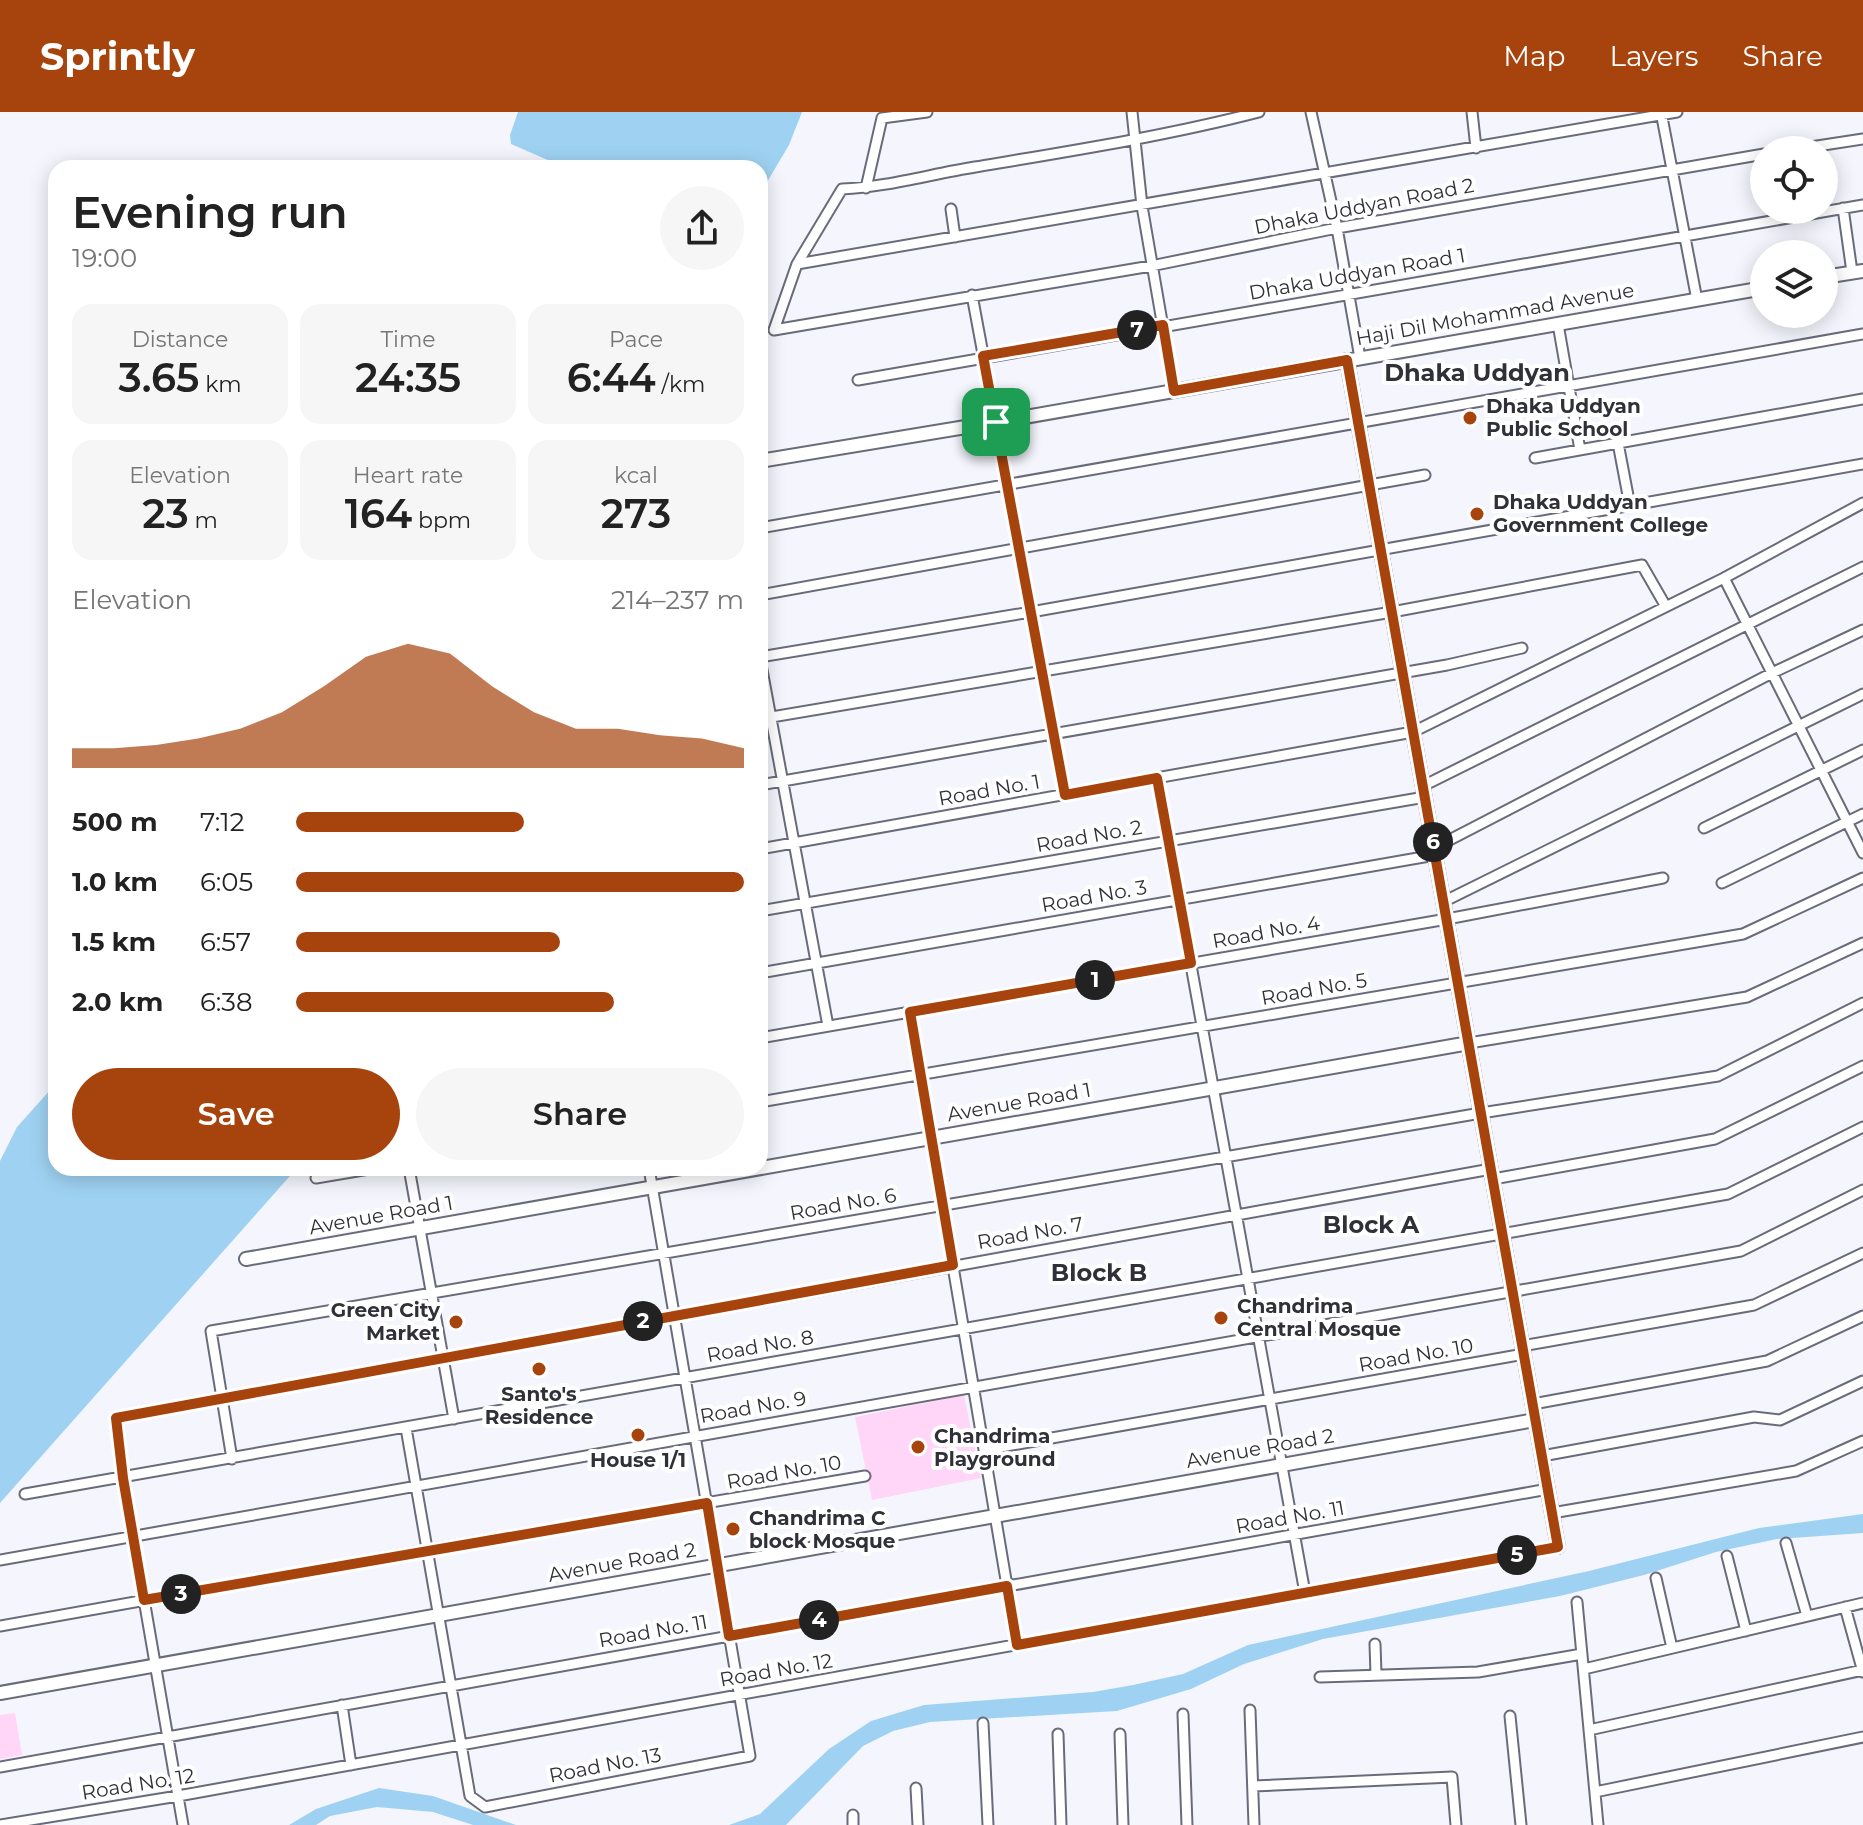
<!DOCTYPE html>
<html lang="en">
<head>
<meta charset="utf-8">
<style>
	:root { --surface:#fff; --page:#f6f6f6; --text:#222; --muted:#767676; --accent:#a7440d }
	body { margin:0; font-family:Montserrat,sans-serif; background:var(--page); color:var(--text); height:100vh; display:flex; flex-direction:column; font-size:30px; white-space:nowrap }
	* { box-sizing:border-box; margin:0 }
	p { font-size:26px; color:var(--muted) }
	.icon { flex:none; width:44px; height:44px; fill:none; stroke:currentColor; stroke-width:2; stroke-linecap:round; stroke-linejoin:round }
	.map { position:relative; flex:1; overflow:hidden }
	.side { position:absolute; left:48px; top:48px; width:720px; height:1016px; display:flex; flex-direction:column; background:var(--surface); border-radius:24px; box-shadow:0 4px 20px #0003 }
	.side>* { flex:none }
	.tools { position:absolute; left:1750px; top:24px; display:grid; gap:16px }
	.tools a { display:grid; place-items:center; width:88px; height:88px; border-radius:50%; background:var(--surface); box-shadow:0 4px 20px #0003; font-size:40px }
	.pin { position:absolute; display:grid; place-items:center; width:68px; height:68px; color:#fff; margin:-34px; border-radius:16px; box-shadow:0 4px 12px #0006 }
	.km { position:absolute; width:40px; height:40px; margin:-20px; border-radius:50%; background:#222; color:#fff; font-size:22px; line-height:40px; text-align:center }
	.round { display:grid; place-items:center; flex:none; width:84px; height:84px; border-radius:42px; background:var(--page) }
	.overview { display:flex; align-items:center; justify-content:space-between; height:136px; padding:0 24px }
	h1 { font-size:44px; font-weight:600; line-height:60px }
	.stats { display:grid; grid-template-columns:repeat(3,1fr); gap:12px; height:136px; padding:8px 24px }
	.stats div { display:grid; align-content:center; border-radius:20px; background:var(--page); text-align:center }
	.stats b { font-size:40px; font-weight:600 }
	.stats small { font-size:22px; font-weight:400 }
	.stats p { font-size:22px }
	.chart { height:224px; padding:16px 24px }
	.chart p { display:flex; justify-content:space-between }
	.chart svg { width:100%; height:144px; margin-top:8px; fill:var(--accent); opacity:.7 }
	.cta { display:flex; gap:16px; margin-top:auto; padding:16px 24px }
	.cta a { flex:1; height:92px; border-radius:48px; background:var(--accent); color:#fff; font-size:32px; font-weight:600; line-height:92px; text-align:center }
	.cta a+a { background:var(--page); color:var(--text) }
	ul { padding:0 24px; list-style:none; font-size:26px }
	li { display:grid; grid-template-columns:128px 96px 1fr; align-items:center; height:60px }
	li i { height:20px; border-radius:10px; background:var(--accent) }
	header { display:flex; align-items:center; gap:48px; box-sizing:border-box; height:112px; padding:0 40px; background:var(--accent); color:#fff }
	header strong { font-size:38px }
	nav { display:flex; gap:44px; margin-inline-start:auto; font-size:28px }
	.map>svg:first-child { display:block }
	.green { fill:#ffd5f8 }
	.water { fill:#9fd2f2 }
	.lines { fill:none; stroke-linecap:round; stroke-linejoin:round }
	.street-casing { stroke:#6a6b7a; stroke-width:13 }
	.secondary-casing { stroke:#6a6b7a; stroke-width:16 }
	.street { stroke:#fff; stroke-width:9 }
	.secondary { stroke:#fff; stroke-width:12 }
	.route-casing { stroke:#fff; stroke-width:16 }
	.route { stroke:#a7440d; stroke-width:10 }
	.poi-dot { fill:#a7440d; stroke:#fff; stroke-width:3 }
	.labels { text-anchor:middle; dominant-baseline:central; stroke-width:8; stroke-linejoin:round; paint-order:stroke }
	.street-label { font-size:20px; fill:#303138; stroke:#fff }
	.poi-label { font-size:20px; font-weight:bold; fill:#303138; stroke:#fff; text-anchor:start }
	.quarter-label { font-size:24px; font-weight:bold; fill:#303138; stroke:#fff }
</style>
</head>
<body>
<header>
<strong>Sprintly</strong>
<nav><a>Map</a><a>Layers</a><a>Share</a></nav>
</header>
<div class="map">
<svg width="1863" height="1713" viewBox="0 0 1863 1713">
	<rect width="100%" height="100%" fill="#f5f6fd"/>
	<path class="green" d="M964,1283L981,1366L872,1388L855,1305Z
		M15,1601L22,1643L0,1647V1603Z"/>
	<path class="water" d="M518,0H802L789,33L760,82V56H566L511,32L510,23Z
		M51,977L56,980V1056H297L0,1391V1049L17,1015Z
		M1863,1402V1421L1777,1427L1716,1440L1644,1463L1560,1484L1323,1527L1244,1552L1191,1577L1117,1599L930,1610L893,1619L863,1634L786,1713H729L760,1702L829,1637L871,1609L924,1593L1093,1580L1133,1573L1183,1562L1248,1533L1589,1459L1759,1416Z
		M379,1676L433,1684L516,1713H473L433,1700L377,1695L330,1704L316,1713H289L316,1697Z"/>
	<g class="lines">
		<g class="street-casing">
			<path id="street" d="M1132,0L1142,94L1174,279
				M1259,0C1166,24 1071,39 975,55C931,62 887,75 842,77L797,152L774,218L1151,154L1337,116L1764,42
				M1311,0L1337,116L1360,246
				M1472,0L1476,36
				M1661,0L1697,188
				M1791,38L1863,27
				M866,76L882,6L927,0
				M1843,96L1852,160
				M951,97L955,125
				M797,152L1677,0
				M972,183L1065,683
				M1558,212L1580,338
				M858,268L1863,93
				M1618,331L1630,394
				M1535,346L1863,287
				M760,416L1863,222
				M1724,466L1863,741
				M760,483L1425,363
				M760,545L1031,500L1863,352
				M760,547L828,914
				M760,607L1392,500L1642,453L1665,493
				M1157,666L1305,1481
				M760,673L1447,553L1522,536
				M1423,674L1863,455
				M1704,716L1863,638
				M1434,736L1772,561L1863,518
				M760,737L1413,620L1724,466L1863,391
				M1722,771L1863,702
				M1443,790L1863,582
				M760,799L1425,685
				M760,861L1435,743
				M910,900L1017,1533
				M760,926L1447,807L1663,766
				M1469,931L1747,885L1863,831
				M760,990L1743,822L1863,766
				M409,1056L454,1307
				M316,1066L375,1056
				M1493,1067L1715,1027L1863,954
				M1522,1234L1754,1193L1863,1141
				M1533,1292L1767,1249L1863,1204
				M406,1316L470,1684L485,1695L750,1644L649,1056
				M984,1338L1524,1242
				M1542,1344L1754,1305L1780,1308L1863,1269
				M232,1347L211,1219L1481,1001L1718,964L1863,891
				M25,1382L1728,1082L1863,1015
				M1552,1401L1796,1359L1863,1329
				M1786,1431L1807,1504
				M1727,1444L1746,1519
				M0,1448L1741,1139L1863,1078
				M1656,1466L1672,1536
				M1577,1490L1598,1713
				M1845,1495L1863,1560
				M0,1514L427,1438L865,1364
				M1375,1532L1376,1562
				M1584,1557L1863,1491
				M1320,1565L1478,1560L1582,1542
				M342,1593L351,1653
				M1250,1598L1254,1713
				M1183,1602L1187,1713
				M1510,1604L1521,1713
				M983,1611L988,1713
				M1589,1618L1863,1558
				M1058,1622L1061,1713
				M1120,1622L1123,1713
				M0,1655L1548,1377
				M1253,1674L1452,1665L1456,1713
				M916,1676L918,1713
				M1595,1680L1863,1625
				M853,1703V1713
				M0,1713L178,1684L1558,1435
				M183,1713L123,1366L116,1306L1491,1057"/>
		</g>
		<g class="secondary-casing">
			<path id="secondary" d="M1824,165L1863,159
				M1347,248L1558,1435
				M760,349L996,310L1764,176
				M246,1147L1469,931
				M0,1581L1535,1308"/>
		</g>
		<use href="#street" class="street"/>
		<use href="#secondary" class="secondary"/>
	</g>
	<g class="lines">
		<g class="route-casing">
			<path id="route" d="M1163,213L1174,279L1347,248L1558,1435L1017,1533L1007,1474L729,1524L707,1391L144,1488L123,1366L116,1306L953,1153L910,900L1191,851L1157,666L1065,683L983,244Z"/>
		</g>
		<use href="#route" class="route"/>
	</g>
	<g class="poi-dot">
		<circle cx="1470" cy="306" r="8"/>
		<circle cx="1477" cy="402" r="8"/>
		<circle cx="1221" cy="1206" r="8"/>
		<circle cx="456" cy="1210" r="8"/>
		<circle cx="539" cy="1257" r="8"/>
		<circle cx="638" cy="1323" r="8"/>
		<circle cx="918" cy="1335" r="8"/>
		<circle cx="733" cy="1417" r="8"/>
	</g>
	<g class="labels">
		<g class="street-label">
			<text transform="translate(1364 94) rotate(-11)">Dhaka Uddyan Road 2</text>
			<text transform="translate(1357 162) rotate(-10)">Dhaka Uddyan Road 1</text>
			<text transform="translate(1495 202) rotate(-10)">Haji Dil Mohammad Avenue</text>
			<text transform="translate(989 678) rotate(-10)">Road No. 1</text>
			<text transform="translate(1089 724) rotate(-10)">Road No. 2</text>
			<text transform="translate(1094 784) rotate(-10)">Road No. 3</text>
			<text transform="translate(1266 820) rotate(-10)">Road No. 4</text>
			<text transform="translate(1314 877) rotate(-10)">Road No. 5</text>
			<text transform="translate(1019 990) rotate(-10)">Avenue Road 1</text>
			<text transform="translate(843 1092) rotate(-10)">Road No. 6</text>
			<text transform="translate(381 1103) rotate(-10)">Avenue Road 1</text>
			<text transform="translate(1030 1121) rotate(-10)">Road No. 7</text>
			<text transform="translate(760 1234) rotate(-10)">Road No. 8</text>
			<text transform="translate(1416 1243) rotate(-10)">Road No. 10</text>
			<text transform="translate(753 1295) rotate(-10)">Road No. 9</text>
			<text transform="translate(1260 1336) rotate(-10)">Avenue Road 2</text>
			<text transform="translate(784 1360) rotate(-10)">Road No. 10</text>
			<text transform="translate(1290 1405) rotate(-10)">Road No. 11</text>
			<text transform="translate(622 1450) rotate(-10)">Avenue Road 2</text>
			<text transform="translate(653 1519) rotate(-10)">Road No. 11</text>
			<text transform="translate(776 1558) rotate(-10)">Road No. 12</text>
			<text transform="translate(605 1653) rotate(-11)">Road No. 13</text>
			<text transform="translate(138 1672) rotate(-9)">Road No. 12</text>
		</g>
		<g class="poi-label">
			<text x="1486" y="294">Dhaka Uddyan<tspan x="1486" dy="23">Public School</tspan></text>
			<text x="1493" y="390">Dhaka Uddyan<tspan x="1493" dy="23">Government College</tspan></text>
			<text x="1237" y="1194">Chandrima<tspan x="1237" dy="23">Central Mosque</tspan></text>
			<text x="440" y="1198" text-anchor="end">Green City<tspan x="440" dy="23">Market</tspan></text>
			<text x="539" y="1282" text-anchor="middle">Santo's<tspan x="539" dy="23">Residence</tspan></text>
			<text x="934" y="1324">Chandrima<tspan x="934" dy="23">Playground</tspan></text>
			<text x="638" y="1348" text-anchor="middle">House 1/1</text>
			<text x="749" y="1406">Chandrima C<tspan x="749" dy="23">block Mosque</tspan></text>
		</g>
		<g class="quarter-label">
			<text x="1477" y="260">Dhaka Uddyan</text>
			<text x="1371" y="1112">Block A</text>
			<text x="1099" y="1160">Block B</text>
		</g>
	</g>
</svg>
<div class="tools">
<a><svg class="icon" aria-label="locate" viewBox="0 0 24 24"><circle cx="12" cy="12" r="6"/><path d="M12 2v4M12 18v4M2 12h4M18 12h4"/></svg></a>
<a><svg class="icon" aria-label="layers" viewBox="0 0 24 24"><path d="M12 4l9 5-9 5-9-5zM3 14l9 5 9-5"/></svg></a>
</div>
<div class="pin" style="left:996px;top:310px;background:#1e9e55"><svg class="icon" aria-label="arrive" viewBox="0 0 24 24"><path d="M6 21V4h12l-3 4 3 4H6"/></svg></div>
<b class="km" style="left:1095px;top:868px">1</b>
<b class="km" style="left:643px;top:1209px">2</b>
<b class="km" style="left:181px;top:1482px">3</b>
<b class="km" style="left:819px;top:1508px">4</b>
<b class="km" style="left:1517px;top:1443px">5</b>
<b class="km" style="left:1433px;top:730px">6</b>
<b class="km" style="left:1137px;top:218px">7</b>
<section class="side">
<div class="overview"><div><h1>Evening run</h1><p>19:00</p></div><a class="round"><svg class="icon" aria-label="share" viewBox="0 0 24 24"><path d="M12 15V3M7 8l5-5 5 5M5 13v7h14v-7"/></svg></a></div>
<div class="stats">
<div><p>Distance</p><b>3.65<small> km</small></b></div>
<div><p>Time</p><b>24:35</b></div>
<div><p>Pace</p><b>6:44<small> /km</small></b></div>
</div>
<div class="stats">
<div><p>Elevation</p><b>23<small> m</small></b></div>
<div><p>Heart rate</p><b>164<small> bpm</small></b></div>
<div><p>kcal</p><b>273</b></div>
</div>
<div class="chart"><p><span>Elevation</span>214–237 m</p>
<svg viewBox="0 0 160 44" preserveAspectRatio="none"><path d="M0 44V38L10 38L20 37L30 35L40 32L50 27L60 19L70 10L80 6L90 9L100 19L110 27L120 32L130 32L140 34L150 35L160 38V44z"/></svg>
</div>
<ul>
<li><b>500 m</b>7:12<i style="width:51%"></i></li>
<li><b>1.0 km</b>6:05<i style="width:100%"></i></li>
<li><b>1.5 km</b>6:57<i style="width:59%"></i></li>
<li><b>2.0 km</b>6:38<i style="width:71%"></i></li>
</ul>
<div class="cta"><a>Save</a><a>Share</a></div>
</section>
</div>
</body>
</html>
